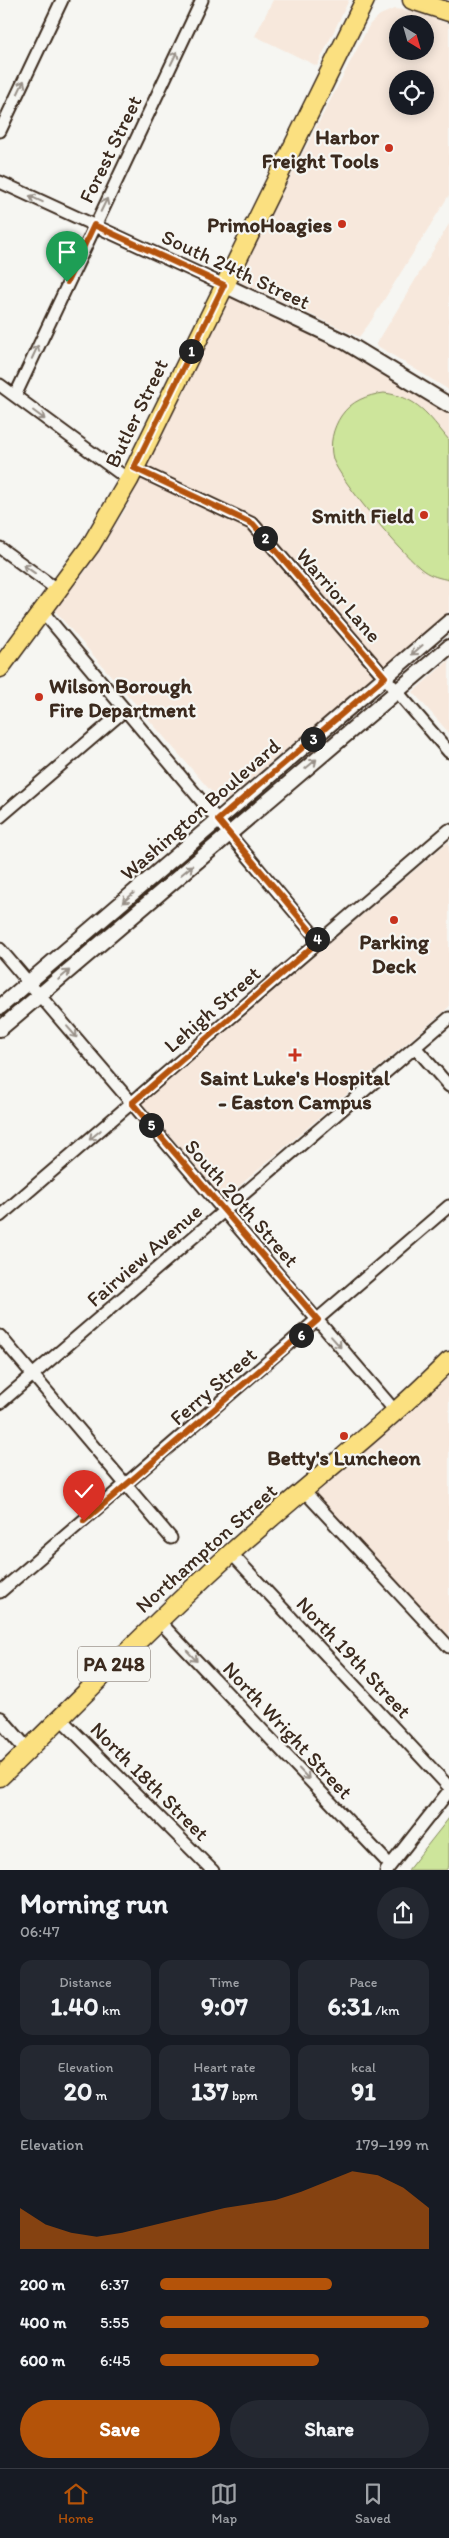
<!DOCTYPE html>
<html lang="en">
<head>
<meta charset="utf-8">
<style>
	:root { --surface:#171b24; --page:#242831; --text:#f1f3f6; --muted:#9ea1a6; --line:#363941; --accent:#b45309 }
	body { margin:0; font-family:Itim,sans-serif; background:var(--page); color:var(--text); height:100vh; display:flex; flex-direction:column; font-size:19px; white-space:nowrap }
	* { box-sizing:border-box; margin:0 }
	p { font-size:16px; color:var(--muted) }
	.icon { flex:none; width:28px; height:28px; fill:none; stroke:currentColor; stroke-width:2; stroke-linecap:round; stroke-linejoin:round }
	.map { position:relative; height:1870px; overflow:hidden }
	.panel { display:flex; flex-direction:column; background:var(--surface); flex:1 }
	.panel>* { flex:none }
	.needle { width:32px; rotate:143deg }
	.buttons { position:absolute; left:389px; top:15px; display:grid; gap:10px }
	.buttons a { display:grid; place-items:center; width:45px; height:45px; border-radius:50%; background:var(--surface); box-shadow:0 2px 12px #0003; font-size:25px }
	.pin { position:absolute; display:grid; place-items:center; width:42px; height:42px; color:#fff; margin:-51px -21px; border-radius:50% 50% 50% 0; rotate:-45deg; box-shadow:0 0 5px #0007 }
	.pin .icon { rotate:45deg }
	.km { position:absolute; width:25px; height:25px; margin:-12px; border-radius:50%; background:#222; color:#fff; font-size:14px; line-height:25px; text-align:center }
	.round { display:grid; place-items:center; flex:none; width:52px; height:52px; border-radius:26px; background:var(--page) }
	.head { display:flex; align-items:center; justify-content:space-between; height:85px; padding:0 20px }
	h1 { font-size:28px; font-weight:700; line-height:38px }
	.metrics { display:grid; grid-template-columns:repeat(3,1fr); gap:8px; height:85px; padding:5px 20px }
	.metrics div { display:grid; align-content:center; border-radius:12px; background:var(--page); text-align:center }
	.metrics b { font-size:25px; font-weight:700 }
	.metrics small { font-size:14px; font-weight:400 }
	.metrics p { font-size:14px }
	.chart { height:140px; padding:10px 20px }
	.chart p { display:flex; justify-content:space-between }
	.chart svg { width:100%; height:90px; margin-top:5px; fill:var(--accent); opacity:.7 }
	.action { display:flex; gap:10px; margin-top:auto; padding:10px 20px }
	.action a { flex:1; height:58px; border-radius:30px; background:var(--accent); color:#fff; font-size:20px; font-weight:700; line-height:58px; text-align:center }
	.action a+a { background:var(--page); color:var(--text) }
	ul { padding:0 20px; list-style:none; font-size:16px }
	li { display:grid; grid-template-columns:80px 60px 1fr; align-items:center; height:38px }
	li i { height:12px; border-radius:6px; background:var(--accent) }
	.tabs { display:flex; justify-content:space-around; align-items:center; height:70px; border-top:1px solid var(--line); background:var(--surface); font-size:14px; color:var(--muted) }
	.tabs a { display:grid; justify-items:center; gap:2px }
	.tabs .on { color:var(--accent) }
	.map>svg:first-child { display:block }
	.built { fill:#f7e8dc; fill-rule:evenodd }
	.green { fill:#cde59b; stroke:#84885c }
	.lines { fill:none; stroke-linecap:round; stroke-linejoin:round }
	.minor-casing { stroke:#3b2a1e; stroke-width:15 }
	.tertiary-casing { stroke:#3b2a1e; stroke-width:18 }
	.primary-casing { stroke:#3b2a1e; stroke-width:21 }
	.minor { stroke:#f6f6f2; stroke-width:11 }
	.tertiary { stroke:#f6f6f2; stroke-width:14 }
	.primary { stroke:#fbe080; stroke-width:18 }
	.oneway { stroke:#989088 }
	.route-casing { stroke:#fff; stroke-width:10 }
	.route { stroke:#b45309; stroke-width:6 }
	.poi-dot { fill:#c8321e; stroke:#f6f6f2; stroke-width:2 }
	.labels { text-anchor:middle; dominant-baseline:central; stroke-width:4.5; stroke-linejoin:round; paint-order:stroke }
	.shield { fill:#f6f6f2; stroke:#73675e; stroke-width:1 }
	.shield-label { font-size:20px; font-weight:bold; fill:#3b2a1e }
	.poi-label { font-size:21px; font-weight:bold; fill:#3b2a1e; stroke:#f6f6f2; text-anchor:end }
	.street-label { font-size:21px; fill:#3b2a1e; stroke:#f6f6f2 }
</style>
</head>
<body>
<div class="map">
<svg width="449" height="1871" viewBox="0 0 449 1871">
	<rect width="100%" height="100%" fill="#f6f6f2"/>
	<filter id="ink" filterUnits="userSpaceOnUse"><feTurbulence type="fractalNoise" baseFrequency=".02" numOctaves="2"/><feDisplacementMap in="SourceGraphic" scale="10" xChannelSelector="R" yChannelSelector="G"/><feConvolveMatrix kernelMatrix="1 2 1 2 8 2 1 2 1" color-interpolation-filters="sRGB"/></filter>
	<g filter="url(#ink)">
		<path class="built" d="M273,0H349L317,66L255,36Z
			M394,9L413,11L449,24V195L369,324L359,337L239,281L240,274L370,24L380,15ZM398,24H425V51H398ZM398,79H425V106H398Z
			M449,224V390L376,345Z
			M228,296L349,352L449,414V611L222,804L54,610L87,569L125,510Z
			M449,660V733L413,692Z
			M449,841V1007L224,1199L142,1103Z
			M449,1365V1655L304,1495Z"/>
		<path class="green" d="M384,393C418,397 428,415 449,440V580C440,578 431,576 424,571C407,560 338,478 333,459C329,444 333,428 341,416C351,401 367,395 384,393Z
			M449,1818V1866L446,1870H408Z"/>
		<g class="lines">
			<g class="minor-casing">
				<path id="minor" d="M0,131L62,0
					M0,182L224,285
					M0,385L129,480
					M15,396L202,0
					M134,468L253,524L449,752
					M0,548L59,591
					M43,612L319,941
					M0,817L125,710
					M0,949L396,1412
					M415,1047L449,1086
					M0,1216L449,830
					M0,1336L171,1538
					M0,1403L449,1018
					M304,1491L449,1647
					M231,1553L449,1787
					M0,1592L449,1206
					M158,1620L390,1865
					M60,1718L213,1871
					M386,1871L449,1791"/>
			</g>
			<g class="tertiary-casing">
				<path id="tertiary" d="M224,285L345,342L449,405
					M0,1007L449,622
					M0,1029L449,647
					M0,1719L28,1751"/>
			</g>
			<g class="primary-casing">
				<path id="primary" d="M412,0L449,12
					M0,668L91,545L129,480L365,0
					M0,1777C77,1703 151,1625 231,1553C303,1488 380,1430 449,1361"/>
			</g>
			<use href="#minor" class="minor"/>
			<use href="#tertiary" class="tertiary"/>
			<use href="#primary" class="primary"/>
		</g>
		<defs><path id="oneway-shaft" d="M-6 0H5M1.5-3L5.5 0L1.5 3" fill="none" stroke-width="1.6" stroke-linecap="round" stroke-linejoin="round" transform="scale(1.25)"/></defs>
		<g class="oneway">
			<use href="#oneway-shaft" transform="translate(174 58) rotate(-64)"/>
			<use href="#oneway-shaft" transform="translate(21 87) rotate(-65)"/>
			<use href="#oneway-shaft" transform="translate(36 199) rotate(-155)"/>
			<use href="#oneway-shaft" transform="translate(104 205) rotate(-64)"/>
			<use href="#oneway-shaft" transform="translate(35 352) rotate(-65)"/>
			<use href="#oneway-shaft" transform="translate(39 415) rotate(37)"/>
			<use href="#oneway-shaft" transform="translate(29 569) rotate(-144)"/>
			<use href="#oneway-shaft" transform="translate(417 650) rotate(139)"/>
			<use href="#oneway-shaft" transform="translate(311 764) rotate(-40)"/>
			<use href="#oneway-shaft" transform="translate(187 870) rotate(-40)"/>
			<use href="#oneway-shaft" transform="translate(128 898) rotate(139)"/>
			<use href="#oneway-shaft" transform="translate(64 975) rotate(-40)"/>
			<use href="#oneway-shaft" transform="translate(72 1032) rotate(49)"/>
			<use href="#oneway-shaft" transform="translate(95 1135) rotate(140)"/>
			<use href="#oneway-shaft" transform="translate(336 1342) rotate(49)"/>
			<use href="#oneway-shaft" transform="translate(192 1656) rotate(47)"/>
			<use href="#oneway-shaft" transform="translate(304 1774) rotate(47)"/>
		</g>
	</g>
	<g class="lines" filter="url(#ink)">
		<g class="route-casing">
			<path id="route" d="M67,282L94,225L224,285L134,468L253,524L385,677L218,820L319,941L132,1103L318,1320L84,1521"/>
		</g>
		<use href="#route" class="route"/>
	</g>
	<g class="poi-dot">
		<circle cx="389" cy="148" r="5"/>
		<circle cx="342" cy="224" r="5"/>
		<circle cx="424" cy="515" r="5"/>
		<circle cx="39" cy="697" r="5"/>
		<circle cx="394" cy="920" r="5"/>
		<path d="M292.5 1047.5h5v5h5v5h-5v5h-5v-5h-5v-5h5z"/>
		<circle cx="344" cy="1436" r="5"/>
	</g>
	<g class="labels">
		<rect class="shield" x="78" y="1646.5" width="72" height="35" rx="4"/>
		<g class="shield-label">
			<text x="114" y="1664">PA 248</text>
		</g>
		<g class="poi-label">
			<text x="379" y="136">Harbor<tspan x="379" dy="24">Freight Tools</tspan></text>
			<text x="332" y="224">PrimoHoagies</text>
			<text x="414" y="515">Smith Field</text>
			<text x="49" y="685" text-anchor="start">Wilson Borough<tspan x="49" dy="24">Fire Department</tspan></text>
			<text x="394" y="941" text-anchor="middle">Parking<tspan x="394" dy="24">Deck</tspan></text>
			<text x="295" y="1077" text-anchor="middle">Saint Luke's Hospital<tspan x="295" dy="24">- Easton Campus</tspan></text>
			<text x="344" y="1457" text-anchor="middle">Betty's Luncheon</text>
		</g>
		<g class="street-label">
			<text transform="translate(110 149) rotate(-64)">Forest Street</text>
			<text transform="translate(236 269) rotate(25)">South 24th Street</text>
			<text transform="translate(136 413) rotate(-64)">Butler Street</text>
			<text transform="translate(339 595) rotate(49)">Warrior Lane</text>
			<text transform="translate(200 809) rotate(-41)">Washington Boulevard</text>
			<text transform="translate(212 1009) rotate(-41)">Lehigh Street</text>
			<text transform="translate(242 1203) rotate(49)">South 20th Street</text>
			<text transform="translate(144 1255) rotate(-41)">Fairview Avenue</text>
			<text transform="translate(213 1386) rotate(-41)">Ferry Street</text>
			<text transform="translate(206 1548) rotate(-42)">Northampton Street</text>
			<text transform="translate(354 1657) rotate(47)">North 19th Street</text>
			<text transform="translate(288 1730) rotate(47)">North Wright Street</text>
			<text transform="translate(150 1781) rotate(45)">North 18th Street</text>
		</g>
	</g>
</svg>
<div class="buttons">
<a><svg class="needle" viewBox="-14 -14 28 28"><path d="M0-13l5 13h-10z" fill="#e53935"/><path d="M0 13l5-13h-10z" fill="#9ea1a6"/></svg></a>
<a><svg class="icon" aria-label="locate" viewBox="0 0 24 24"><circle cx="12" cy="12" r="6"/><path d="M12 2v4M12 18v4M2 12h4M18 12h4"/></svg></a>
</div>
<div class="pin" style="left:67px;top:282px;background:#1e9e55"><svg class="icon" aria-label="arrive" viewBox="0 0 24 24"><path d="M6 21V4h12l-3 4 3 4H6"/></svg></div>
<div class="pin" style="left:84px;top:1521px;background:#d93025"><svg class="icon" aria-label="check" viewBox="0 0 24 24"><path d="M5 12l5 5 9-10"/></svg></div>
<b class="km" style="left:191px;top:351px">1</b>
<b class="km" style="left:265px;top:538px">2</b>
<b class="km" style="left:313px;top:739px">3</b>
<b class="km" style="left:317px;top:939px">4</b>
<b class="km" style="left:151px;top:1125px">5</b>
<b class="km" style="left:301px;top:1335px">6</b>
</div>
<section class="panel">
<div class="head"><div><h1>Morning run</h1><p>06:47</p></div><a class="round"><svg class="icon" aria-label="share" viewBox="0 0 24 24"><path d="M12 15V3M7 8l5-5 5 5M5 13v7h14v-7"/></svg></a></div>
<div class="metrics">
<div><p>Distance</p><b>1.40<small> km</small></b></div>
<div><p>Time</p><b>9:07</b></div>
<div><p>Pace</p><b>6:31<small> /km</small></b></div>
</div>
<div class="metrics">
<div><p>Elevation</p><b>20<small> m</small></b></div>
<div><p>Heart rate</p><b>137<small> bpm</small></b></div>
<div><p>kcal</p><b>91</b></div>
</div>
<div class="chart"><p><span>Elevation</span>179–199 m</p>
<svg viewBox="0 0 160 44" preserveAspectRatio="none"><path d="M0 44V24L10 32L20 36L30 38L40 36L50 33L60 30L70 27L80 24L90 22L100 20L110 16L120 11L130 6L140 8L150 14L160 24V44z"/></svg>
</div>
<ul>
<li><b>200 m</b>6:37<i style="width:64%"></i></li>
<li><b>400 m</b>5:55<i style="width:100%"></i></li>
<li><b>600 m</b>6:45<i style="width:59%"></i></li>
</ul>
<div class="action"><a>Save</a><a>Share</a></div>
</section>
<nav class="tabs">
<a class="on"><svg class="icon" aria-label="home" viewBox="0 0 24 24"><path d="M3 11l9-7 9 7M6 9v11h12V9"/></svg>Home</a>
<a><svg class="icon" aria-label="map" viewBox="0 0 24 24"><path d="M3 6l6-2 6 2 6-2v14l-6 2-6-2-6 2zM9 4v14M15 6v14"/></svg>Map</a>
<a><svg class="icon" aria-label="saved" viewBox="0 0 24 24"><path d="M7 4h10v16l-5-4-5 4z"/></svg>Saved</a>
</nav>
</body>
</html>
